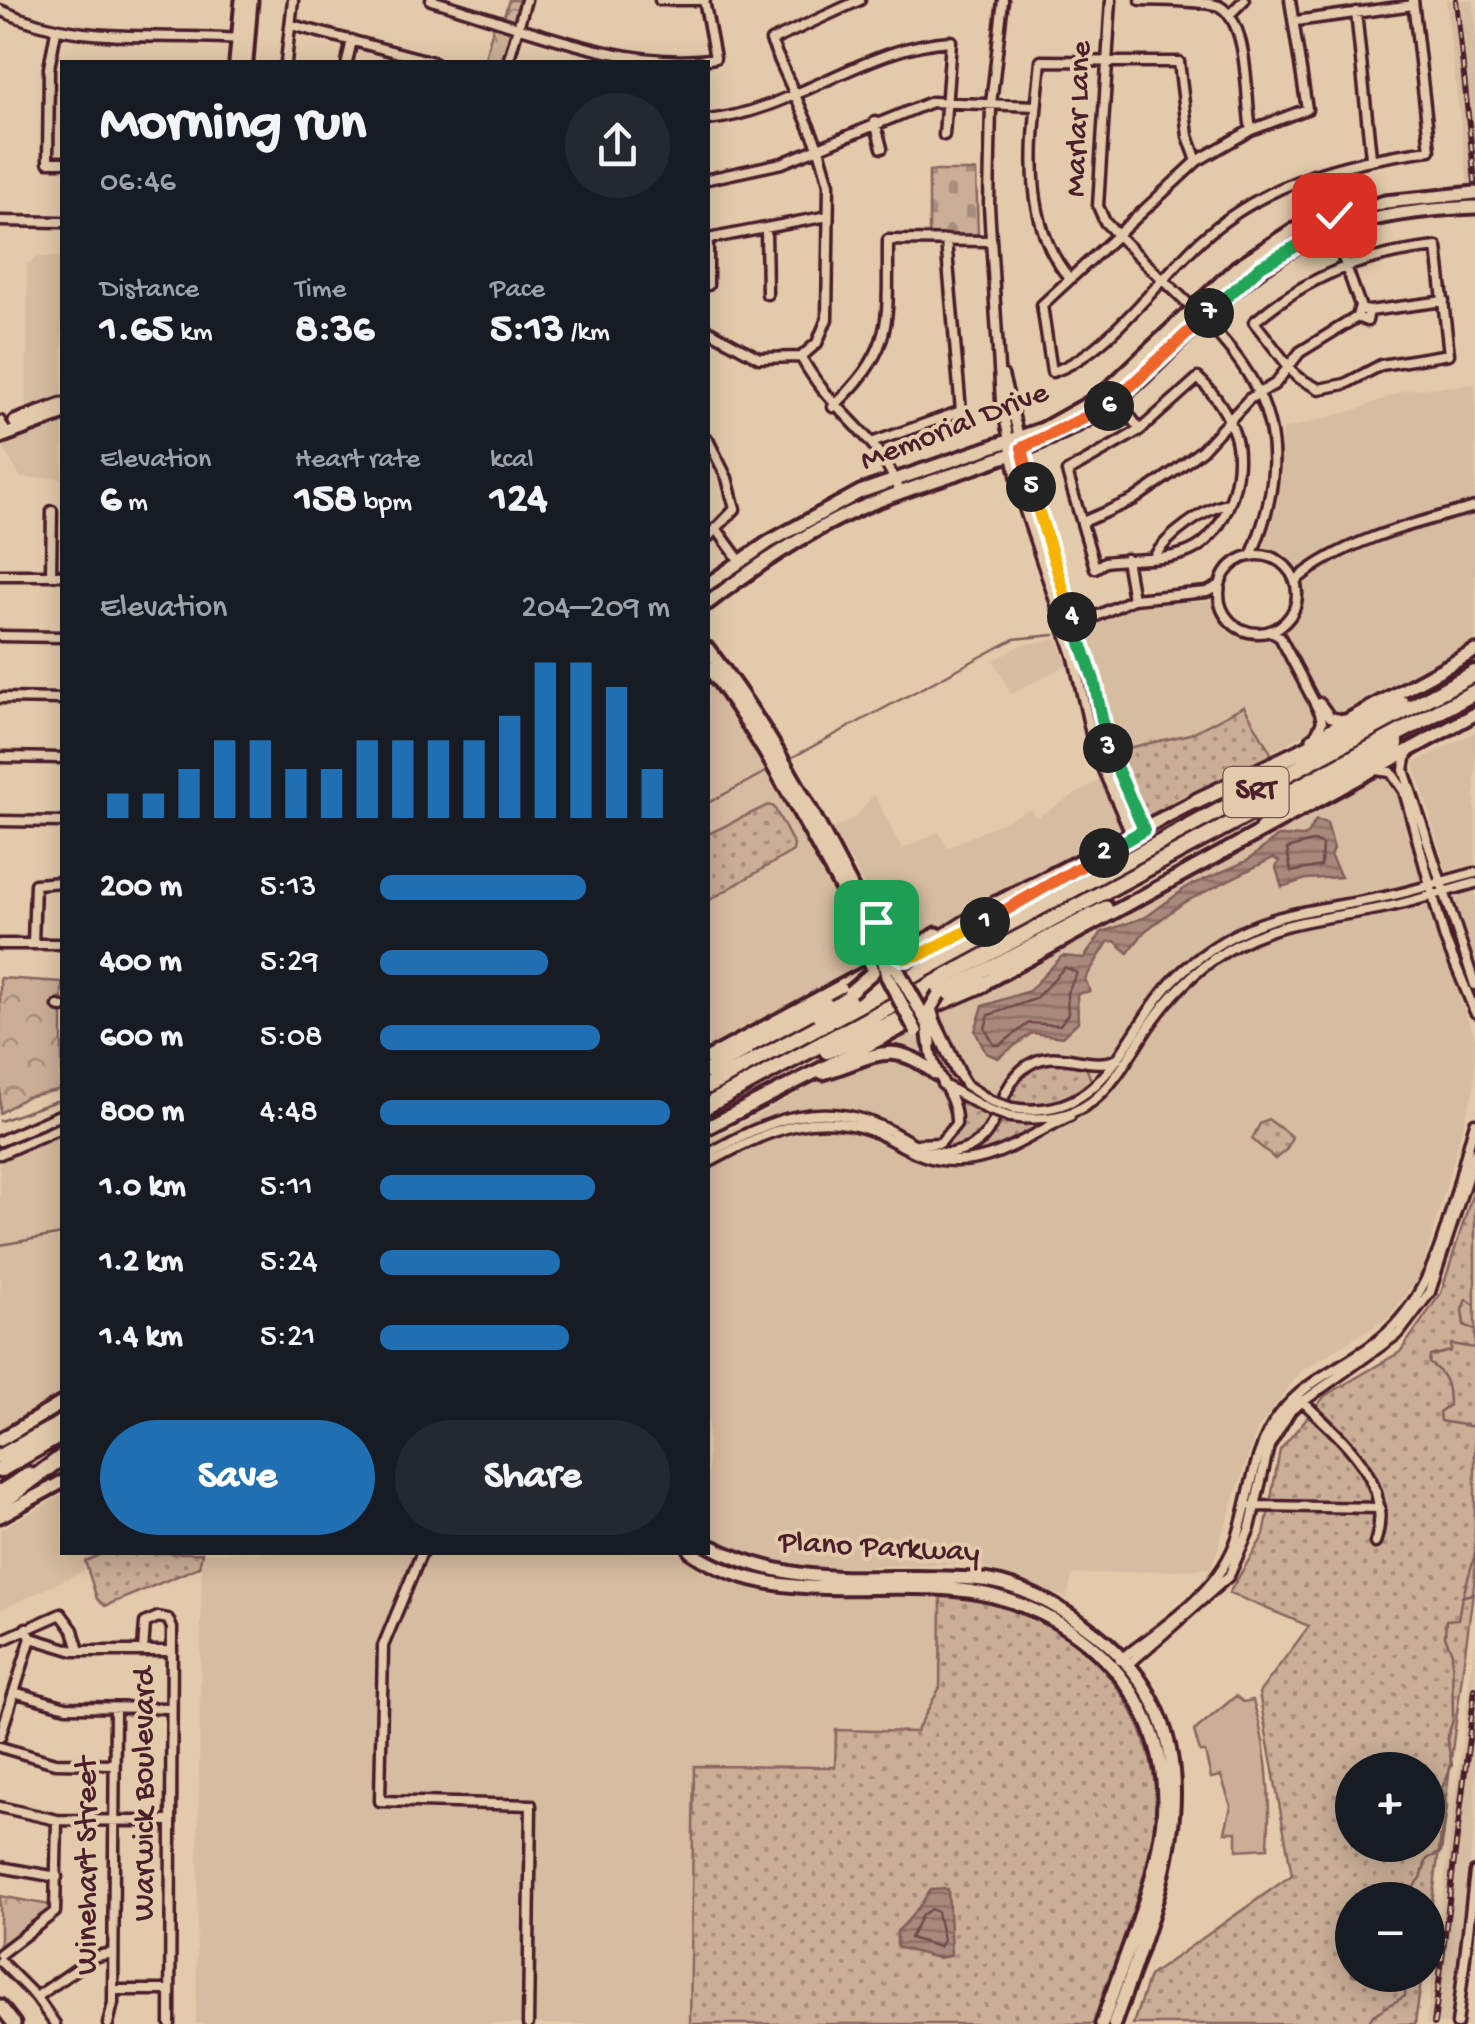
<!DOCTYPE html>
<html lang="en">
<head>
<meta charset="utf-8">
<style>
	:root { --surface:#171b24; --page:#242831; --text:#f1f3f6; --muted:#9ea1a6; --accent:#1f6fb2 }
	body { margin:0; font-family:"Gochi Hand",sans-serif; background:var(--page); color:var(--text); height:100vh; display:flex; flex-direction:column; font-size:38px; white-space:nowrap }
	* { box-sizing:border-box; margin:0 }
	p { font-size:32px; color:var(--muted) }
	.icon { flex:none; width:55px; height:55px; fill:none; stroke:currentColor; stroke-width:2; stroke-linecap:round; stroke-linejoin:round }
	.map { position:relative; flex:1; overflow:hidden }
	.sheet { position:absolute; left:60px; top:60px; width:650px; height:1495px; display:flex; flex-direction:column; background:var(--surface); border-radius:0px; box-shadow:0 5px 25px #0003 }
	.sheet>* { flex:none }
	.tools { position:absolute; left:1335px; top:1752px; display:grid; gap:20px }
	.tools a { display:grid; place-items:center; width:110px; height:110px; border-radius:50%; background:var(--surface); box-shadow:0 5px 25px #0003; font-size:50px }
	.pin { position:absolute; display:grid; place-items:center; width:85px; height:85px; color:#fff; margin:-42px; border-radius:20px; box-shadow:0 5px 15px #0006 }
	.km { position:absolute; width:50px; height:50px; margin:-25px; border-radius:50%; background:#222; color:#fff; font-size:28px; line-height:50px; text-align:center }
	.round { display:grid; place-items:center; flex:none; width:105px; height:105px; border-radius:52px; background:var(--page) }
	.head { display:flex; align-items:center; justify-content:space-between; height:170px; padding:0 40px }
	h1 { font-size:55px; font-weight:700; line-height:75px }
	.stats { display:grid; grid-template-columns:repeat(3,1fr); gap:15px; height:170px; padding:10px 40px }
	.stats div { display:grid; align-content:center }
	.stats b { font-size:42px; font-weight:700 }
	.stats small { font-size:28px; font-weight:400 }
	.stats p { font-size:28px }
	.chart { height:280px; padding:20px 40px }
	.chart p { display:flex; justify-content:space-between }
	.chart svg { width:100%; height:180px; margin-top:10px; stroke:var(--accent); stroke-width:6 }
	.action { display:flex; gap:20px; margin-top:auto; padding:20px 40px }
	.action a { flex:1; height:115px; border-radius:60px; background:var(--accent); color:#fff; font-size:40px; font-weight:700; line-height:115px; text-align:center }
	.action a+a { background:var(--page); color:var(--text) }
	ul { padding:0 40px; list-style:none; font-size:32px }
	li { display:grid; grid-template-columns:160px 120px 1fr; align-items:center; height:75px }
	li i { height:25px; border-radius:12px; background:var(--accent) }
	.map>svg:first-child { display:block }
	.built { fill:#d6bca0 }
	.grass { fill:url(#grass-dots); stroke:#8a6660; stroke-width:2.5; fill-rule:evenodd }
	.cemetery { fill:url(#cemetery-stones); stroke:#8a6660; stroke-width:2.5 }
	.park { fill:url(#park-crowns); stroke:#8a6660; stroke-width:2.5 }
	.garden { fill:#caae96; stroke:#8a6660; stroke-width:2.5 }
	.water { fill:url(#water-rules); stroke:#835f5b; stroke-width:2.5 }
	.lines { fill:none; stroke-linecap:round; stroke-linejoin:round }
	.shore { stroke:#70494b; stroke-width:2.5 }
	.stream { stroke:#835f5b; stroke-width:2.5 }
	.minor-casing { stroke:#4a1f2b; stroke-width:15 }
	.major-casing { stroke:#4a1f2b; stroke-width:19 }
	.highway-casing { stroke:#4a1f2b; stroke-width:21 }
	.minor { stroke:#e3caab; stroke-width:8 }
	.major { stroke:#e3caab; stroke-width:11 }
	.highway { stroke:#e3caab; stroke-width:14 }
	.rail-casing { stroke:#4a1f2b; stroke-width:6 }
	.rail { stroke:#e3caab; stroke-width:2.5; stroke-dasharray:8; stroke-linecap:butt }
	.minor-bridge-casing { stroke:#4a1f2b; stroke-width:15; stroke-linecap:butt }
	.major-bridge-casing { stroke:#4a1f2b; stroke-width:19; stroke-linecap:butt }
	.minor-bridge { stroke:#e3caab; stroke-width:8 }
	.major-bridge { stroke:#e3caab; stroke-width:11 }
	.split-1-casing { stroke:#fff; stroke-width:20 }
	.split-2-casing { stroke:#fff; stroke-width:20 }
	.split-3-casing { stroke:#fff; stroke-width:20 }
	.split-4-casing { stroke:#fff; stroke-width:20 }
	.split-5-casing { stroke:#fff; stroke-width:20 }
	.split-6-casing { stroke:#fff; stroke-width:20 }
	.split-7-casing { stroke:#fff; stroke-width:20 }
	.split-8-casing { stroke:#fff; stroke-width:20 }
	.split-9-casing { stroke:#fff; stroke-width:20 }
	.split-1 { stroke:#f5b400; stroke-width:12 }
	.split-2 { stroke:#f0652b; stroke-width:12 }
	.split-3 { stroke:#22a559; stroke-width:12 }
	.split-4 { stroke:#22a559; stroke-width:12 }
	.split-5 { stroke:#f5b400; stroke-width:12 }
	.split-6 { stroke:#f0652b; stroke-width:12 }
	.split-7 { stroke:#f0652b; stroke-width:12 }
	.split-8 { stroke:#22a559; stroke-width:12 }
	.split-9 { stroke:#f5b400; stroke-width:12 }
	.labels { text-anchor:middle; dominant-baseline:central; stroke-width:8; stroke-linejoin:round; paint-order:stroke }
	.shield { fill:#e3caab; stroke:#785251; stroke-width:2.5 }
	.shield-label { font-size:30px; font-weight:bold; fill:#4a1f2b }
	.street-label { font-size:32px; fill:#4a1f2b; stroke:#e3caab }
</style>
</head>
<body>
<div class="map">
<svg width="1475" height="2024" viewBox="0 0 1475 2024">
	<defs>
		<pattern id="grass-dots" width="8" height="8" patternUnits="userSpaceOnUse" patternTransform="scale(2.5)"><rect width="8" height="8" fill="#caae96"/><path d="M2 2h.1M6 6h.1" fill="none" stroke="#a68d7b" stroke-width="1.8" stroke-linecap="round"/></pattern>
		<pattern id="cemetery-stones" width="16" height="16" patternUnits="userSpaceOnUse" patternTransform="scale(2.5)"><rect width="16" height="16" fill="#caae96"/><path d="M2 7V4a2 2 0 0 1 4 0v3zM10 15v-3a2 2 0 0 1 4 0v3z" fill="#a68d7b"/></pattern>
		<pattern id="park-crowns" width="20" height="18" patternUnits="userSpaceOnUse" patternTransform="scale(2.5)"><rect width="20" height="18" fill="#caae96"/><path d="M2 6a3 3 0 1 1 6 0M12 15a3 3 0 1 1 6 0" fill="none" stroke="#a68d7b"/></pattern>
		<pattern id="water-rules" width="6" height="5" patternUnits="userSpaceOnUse" patternTransform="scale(2.5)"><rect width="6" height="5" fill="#a9897b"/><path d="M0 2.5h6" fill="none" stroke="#8c6f65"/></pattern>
	</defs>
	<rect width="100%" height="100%" fill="#e3caab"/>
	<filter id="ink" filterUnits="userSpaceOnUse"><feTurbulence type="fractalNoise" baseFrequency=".01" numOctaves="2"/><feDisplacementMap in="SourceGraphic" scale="20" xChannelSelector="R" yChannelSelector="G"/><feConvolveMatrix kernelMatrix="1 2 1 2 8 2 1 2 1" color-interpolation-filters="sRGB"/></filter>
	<g filter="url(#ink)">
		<path class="built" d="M1446,0H1472L1475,18V187H1468Z
			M37,257H62V400L27,411V264Z
			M1475,384V506L1410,519L1294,572L1283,559L1264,552L1283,430L1358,409L1406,390Z
			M62,418V478H21L4,449L14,435Z
			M1475,511V642L1145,820L1118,769L1083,630L1132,605L1211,601L1227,623L1244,635L1266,638L1297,617L1301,598L1298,579L1422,525Z
			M1058,639L1067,665L1011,694L994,661L1021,645Z
			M708,676L770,770L841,899L865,967L708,1052Z
			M1475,732V966L1414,763Z
			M1379,775L1390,779L1400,797L1444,956L1475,1038L1474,1088L1421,1274L1388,1318L1301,1371L1257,1430L1211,1568L1072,1575L1067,1598L971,1563L801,1568L752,1560L708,1538V1142Z
			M1101,779L1126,832L901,948L832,829L856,817L874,794L902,849L939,832L947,848L1030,809L1036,818Z
			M62,1131V1398L0,1434V1160Z
			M62,1495V1552L104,1553L85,1561V1570L0,1610V1530Z
			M414,1552L678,1553L775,1596L941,1597L940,1687L916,1732L837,1730L835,1767L694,1766L690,2024H196L202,1553Z
			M1475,1641V1820L1455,1985L1450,2024H1426Z"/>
		<path class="grass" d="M1244,706L1272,755L1143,821L1115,751L1190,734Z
			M768,805L774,807L794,845L793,851L708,901V834Z
			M1053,1059L1086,1067L1091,1080C1076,1109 1034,1106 1007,1101L1025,1071Z
			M958,1097L995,1116C982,1141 963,1148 936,1151L959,1127Z
			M1268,1119L1292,1137L1287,1149L1275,1159L1252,1139L1260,1124Z
			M1005,1120L1053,1123L997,1151L963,1157L985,1142Z
			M1475,1186V1577L1428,1933V1900H1352V1975H1422L1415,2024H1133L1149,1976L1292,1875L1259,1693L1309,1626L1229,1593L1264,1535L1280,1450L1325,1396L1400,1352L1441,1293ZM1352,1770H1428V1845H1352Z
			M104,1553H202L199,1567L105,1606L97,1599L85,1561Z
			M941,1597C1067,1596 1169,1706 1155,1833C1148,1899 1118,1962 1096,2024H690L694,1766L835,1767L836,1730L916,1732L940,1687Z"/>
		<path class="cemetery" d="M929,171H976L978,236L929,235Z"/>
		<path class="park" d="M509,0H520L502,62H484L494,24L501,25Z
			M0,978L62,982V1089L26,1097L0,1113Z
			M0,1896L50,1905V1911L0,1946Z"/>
		<path class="garden" d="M1236,1696L1243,1702L1253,1700C1268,1748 1271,1798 1268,1848L1237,1850V1832H1225L1231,1806L1221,1776L1211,1778L1205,1752H1200L1194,1731Z"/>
		<path class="water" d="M1316,820L1327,823L1334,849L1330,855L1341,877L1306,879L1282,887L1276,868L1279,861L1273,858L1183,903L1145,931L1128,953L1115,941L1108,942L1085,979L1090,991L1077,994L1078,1022L1062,1037L1032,1033L998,1058L986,1053L975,1031L983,1006L1029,991L1062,956L1084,958L1102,932L1146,917L1187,887L1247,861L1278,836L1305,837Z
			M948,1889L951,1956L937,1958L897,1947V1931C909,1922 921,1904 931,1890Z"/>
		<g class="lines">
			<path class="shore" d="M1315,841L1322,845L1321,866L1291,872L1287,849Z
				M1065,967L1077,973L1067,993L1068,1014L1060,1025L1029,1023L1000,1045H994L985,1028L989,1015L1035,999Z
				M931,1909L937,1912L943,1940L939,1947L910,1938L922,1915Z"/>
			<path class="stream" d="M791,758L1014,639L1054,635
				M708,803L769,770
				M0,1121L62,1099
				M0,1245L62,1234
				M1475,1305L1466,1299L1462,1310L1464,1325L1475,1330
				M1475,1348L1451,1344V1351L1430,1356L1429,1363C1446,1374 1449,1385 1449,1405L1439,1412L1440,1421L1475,1427
				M1463,1596L1475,1554
				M1403,1900L1421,1878L1427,1859L1441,1852L1447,1807L1442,1788L1452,1765L1447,1739L1453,1720L1452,1653L1445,1636L1446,1620L1458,1619L1462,1597L1475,1593
				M1368,2024L1373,2015L1405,1996V1975"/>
			<g class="minor-casing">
				<path id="minor" d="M431,0C516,24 628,73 715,58L704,0
					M660,0H705
					M1003,0L991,104L989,206L1001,401L1021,499L1074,658L1095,752L1132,836
					M1111,0L1098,206L1105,222C1207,332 1323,386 1251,556
					M1141,0C1164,1 1198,0 1219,6C1250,23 1245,98 1251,130
					M1290,0L1307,109L1251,130L1197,161L1042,305L1052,372C1105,356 1159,279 1200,241C1265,182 1345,161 1430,150L1413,0
					M0,10C80,47 156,32 241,39
					M1356,12L1371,157
					M1229,15L1244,0
					M1296,21L1413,5
					M292,25L433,62
					M56,31L49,68L48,162H62
					M286,62L293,0
					M347,62L352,40
					M508,62L526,0
					M708,120C794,111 864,46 951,41L944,135
					M875,122L882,148
					M1313,174L1361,308
					M708,179L782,163L931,102L1036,106
					M0,221L62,222
					M766,230L767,294
					M708,239L828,216
					M1437,247L1449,354L1381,365L1345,384L1319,389L1297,377L1254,322C1310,274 1364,255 1437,247Z
					M1070,279C1019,220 1034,134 1041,61L1179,62L1188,136L1197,161
					M708,285V239
					M1369,311L1444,301
					M708,330L759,358L801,357L817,343L827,319L829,184L819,149L771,41L860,0
					M801,357C832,415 877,430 900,493
					M1003,375L1049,552L1094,679L1108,748L1144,828
					M1198,378C1215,394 1228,413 1235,436C1246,473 1226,536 1190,551C1165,562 1132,558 1105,562L1095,568L1067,472L1140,430Z
					M1118,400L1140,430
					M833,407C896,347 887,321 888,240L990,241
					M0,421L7,434
					M708,440L727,478L735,509L708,537
					M874,442L961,411L946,240
					M1083,522L1133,500L1172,473L1202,450L1249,399L1275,384L1300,352L1357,317L1359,309L1369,311L1367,321L1357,317
					M716,528L740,561
					M1219 594a39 39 0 1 1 78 0a39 39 0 1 1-78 0Z
					M1154,557C1167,536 1203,509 1228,504
					M1126,559L1133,599
					M0,575H62
					M51,575L52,511
					M1295,581C1342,540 1416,523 1475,507
					M1073,627L1133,599L1207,592L1220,585
					M1270,631L1280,637L1320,713L1322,722L1316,734
					M0,636L62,637
					M0,698L62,699
					M1320,703L1330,717L1344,720
					M1407,753L1404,770L1475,985
					M0,757L62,758
					M1375,770L1391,772L1404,791L1445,939L1475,1012
					M0,821L62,822
					M0,944H62
					M33,944L35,884L62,882
					M58,1006L62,1007
					M957,1071L966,1085L991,1101
					M942,1084L987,1109
					M1012,1108C1113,1124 1123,1023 1184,970C1251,912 1299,914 1379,898C1412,892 1443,881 1475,873
					M1010,1117C1087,1126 1106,1094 1142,1037C1163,1003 1192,972 1226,951C1278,919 1330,919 1387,907C1416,901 1446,891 1475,883
					M0,1141L62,1114
					M917,1144L940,1143L956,1124C958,1094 930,1074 930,1043
					M0,1154L62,1127
					M708,1154C768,1120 822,1096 889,1130C910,1141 927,1156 952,1153C1003,1145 992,1096 1023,1069C1055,1042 1085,1073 1118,1059
					M708,1163C766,1131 822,1104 887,1138C912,1151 928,1162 958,1161C999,1161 1034,1132 1070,1116
					M1299,1398C1340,1438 1396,1479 1375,1543
					M1253,1506L1380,1508
					M422,1552L383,1646L380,1801L531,1805L528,2024
					M26,1628L31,1638L74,1651H172
					M0,1641L61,1614L73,1630L79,1651
					M143,1651L145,1623L158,1617L168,1619L172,1628L170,2024
					M1120,1660C1165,1625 1220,1593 1238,1535C1251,1494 1253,1449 1280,1414C1311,1373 1360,1362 1394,1326C1444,1274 1454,1190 1475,1123
					M1127,1666L1229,1576L1250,1528L1269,1446L1291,1410L1399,1333L1430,1292L1475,1153
					M14,1692L66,1707L171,1708
					M0,1737L31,1638
					M0,1747L55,1763L114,1764
					M0,1807L57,1820L171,1821
					M0,1867L57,1877
					M0,1954L55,1912L57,1820
					M0,1961L36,1997L55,2024
					M113,1990H170
					M36,1997L96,1956L113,1953
					M108,2024L113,2003L115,1708
					M1457,2024L1475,1872"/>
			</g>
			<g class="major-casing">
				<path id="major" d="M236,62L242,0
					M246,62L251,0
					M15,422L62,405
					M0,437L62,414
					M708,584L769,542L860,492L1043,429L1100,397L1237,267L1293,230L1385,202L1475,193
					M708,603C757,565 812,528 870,504C940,476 1016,458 1083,422C1122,401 1150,371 1181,340C1280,241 1334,214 1475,207
					M708,649C767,725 810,807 854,892C865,915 881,926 882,953
					M708,667C758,732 795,805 835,877C851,904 856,935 882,953
					M1313,739L1475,651
					M989,907L1204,797
					M953,938L1082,869
					M896,957L937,934
					M979,986L1475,714
					M912,999L939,994L1106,907
					M934,1022L958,1072
					M928,1024L930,1043
					M743,1050L828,1004
					M708,1058L871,970
					M823,1073C872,1059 890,1036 936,1074
					M708,1127L919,1019
					M0,1440L62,1403
					M0,1516L62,1482
					M708,1545C802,1593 874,1572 974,1579C1019,1582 1061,1607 1096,1634C1230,1740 1159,1894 1114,2024
					M691,1552C769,1605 864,1581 951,1589C1078,1599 1183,1703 1161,1835C1151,1899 1122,1962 1102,2024
					M0,2006L14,2024"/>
			</g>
			<g class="highway-casing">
				<path id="highway" d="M1197,801L1401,703
					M1262,829L1284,808L1396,744
					M820,1016L996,904
					M827,1051L983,984
					M708,1071L747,1048
					M708,1086L1475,673
					M708,1105L1475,692
					M0,1457L62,1423
					M0,1470L62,1434
					M0,1493L29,1475
					M0,1504L62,1457"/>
			</g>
			<use href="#minor" class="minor"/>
			<use href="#major" class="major"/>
			<use href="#highway" class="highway"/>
			<g class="rail-casing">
				<path id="rail" d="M1456,0L1475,182
					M1434,2024L1475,1689"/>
			</g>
			<use href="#rail" class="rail"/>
			<g class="minor-bridge-casing">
				<path id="minor-bridge" d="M991,1101L1012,1108
					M987,1109L1010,1117"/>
			</g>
			<g class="major-bridge-casing">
				<path id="major-bridge" d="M878,927L901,957L922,954
					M882,953L887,976L916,1031
					M882,953L897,969L928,1024
					M850,992L873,972L864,941
					M934,1022L930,1009L939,994"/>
			</g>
			<use href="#minor-bridge" class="minor-bridge"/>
			<use href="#major-bridge" class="major-bridge"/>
		</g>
	</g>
	<g class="lines" filter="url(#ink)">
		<g class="split-1-casing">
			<path id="split-1" d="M876,922L897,954L905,958L922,954L985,922"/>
		</g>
		<g class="split-2-casing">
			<path id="split-2" d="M985,922L1104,853"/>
		</g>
		<g class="split-3-casing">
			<path id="split-3" d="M1104,853L1144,830L1108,748"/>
		</g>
		<g class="split-4-casing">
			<path id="split-4" d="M1072,617L1094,680L1108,748"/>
		</g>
		<g class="split-5-casing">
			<path id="split-5" d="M1031,487L1072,617"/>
		</g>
		<g class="split-6-casing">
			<path id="split-6" d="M1031,487L1022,448L1109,406"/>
		</g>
		<g class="split-7-casing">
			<path id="split-7" d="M1109,406L1209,313"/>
		</g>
		<g class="split-8-casing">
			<path id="split-8" d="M1209,313L1261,266L1318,234"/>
		</g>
		<g class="split-9-casing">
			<path id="split-9" d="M1318,234L1332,228L1328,216L1334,215"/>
		</g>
		<use href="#split-1" class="split-1"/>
		<use href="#split-2" class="split-2"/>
		<use href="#split-3" class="split-3"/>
		<use href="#split-4" class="split-4"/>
		<use href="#split-5" class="split-5"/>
		<use href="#split-6" class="split-6"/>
		<use href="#split-7" class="split-7"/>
		<use href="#split-8" class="split-8"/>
		<use href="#split-9" class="split-9"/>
	</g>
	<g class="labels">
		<rect class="shield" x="1223.5" y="767" width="65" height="50" rx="8"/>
		<g class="shield-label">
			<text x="1256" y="792">SRT</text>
		</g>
		<g class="street-label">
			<text transform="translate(1080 119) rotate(-88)">Marlar Lane</text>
			<text transform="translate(955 428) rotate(-21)">Memorial Drive</text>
			<text transform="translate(879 1549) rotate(3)">Plano Parkway</text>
			<text transform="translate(146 1794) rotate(-90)">Warwick Boulevard</text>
			<text transform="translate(89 1866) rotate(-90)">Winehart Street</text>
		</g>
	</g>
</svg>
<div class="tools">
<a>+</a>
<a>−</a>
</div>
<div class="pin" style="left:876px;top:922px;background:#1e9e55"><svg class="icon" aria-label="arrive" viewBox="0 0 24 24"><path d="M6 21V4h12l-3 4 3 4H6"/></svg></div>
<div class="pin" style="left:1334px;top:215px;background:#d93025"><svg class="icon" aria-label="check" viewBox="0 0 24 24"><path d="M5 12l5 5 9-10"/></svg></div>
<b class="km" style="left:985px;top:922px">1</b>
<b class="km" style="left:1104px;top:853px">2</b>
<b class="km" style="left:1108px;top:748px">3</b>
<b class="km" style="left:1072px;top:617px">4</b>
<b class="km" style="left:1031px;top:487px">5</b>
<b class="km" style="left:1109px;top:406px">6</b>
<b class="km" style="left:1209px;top:313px">7</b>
<section class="sheet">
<div class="head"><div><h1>Morning run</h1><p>06:46</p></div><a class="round"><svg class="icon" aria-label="share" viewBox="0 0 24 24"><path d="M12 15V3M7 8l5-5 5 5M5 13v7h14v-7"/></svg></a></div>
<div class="stats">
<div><p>Distance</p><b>1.65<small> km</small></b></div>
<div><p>Time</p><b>8:36</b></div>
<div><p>Pace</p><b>5:13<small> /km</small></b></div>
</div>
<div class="stats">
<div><p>Elevation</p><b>6<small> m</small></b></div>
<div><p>Heart rate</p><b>158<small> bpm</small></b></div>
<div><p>kcal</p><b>124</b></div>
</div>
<div class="chart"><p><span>Elevation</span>204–209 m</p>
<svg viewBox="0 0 160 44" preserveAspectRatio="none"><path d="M5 44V38M15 44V38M25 44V32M35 44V25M45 44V25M55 44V32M65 44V32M75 44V25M85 44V25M95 44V25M105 44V25M115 44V19M125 44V6M135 44V6M145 44V12M155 44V32"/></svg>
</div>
<ul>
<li><b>200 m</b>5:13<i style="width:71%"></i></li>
<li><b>400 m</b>5:29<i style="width:58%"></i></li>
<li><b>600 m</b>5:08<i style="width:76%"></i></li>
<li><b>800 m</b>4:48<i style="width:100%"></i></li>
<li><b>1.0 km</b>5:11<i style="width:74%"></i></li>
<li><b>1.2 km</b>5:24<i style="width:62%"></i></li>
<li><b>1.4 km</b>5:21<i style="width:65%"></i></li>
</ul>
<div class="action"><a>Save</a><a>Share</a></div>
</section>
</div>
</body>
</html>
